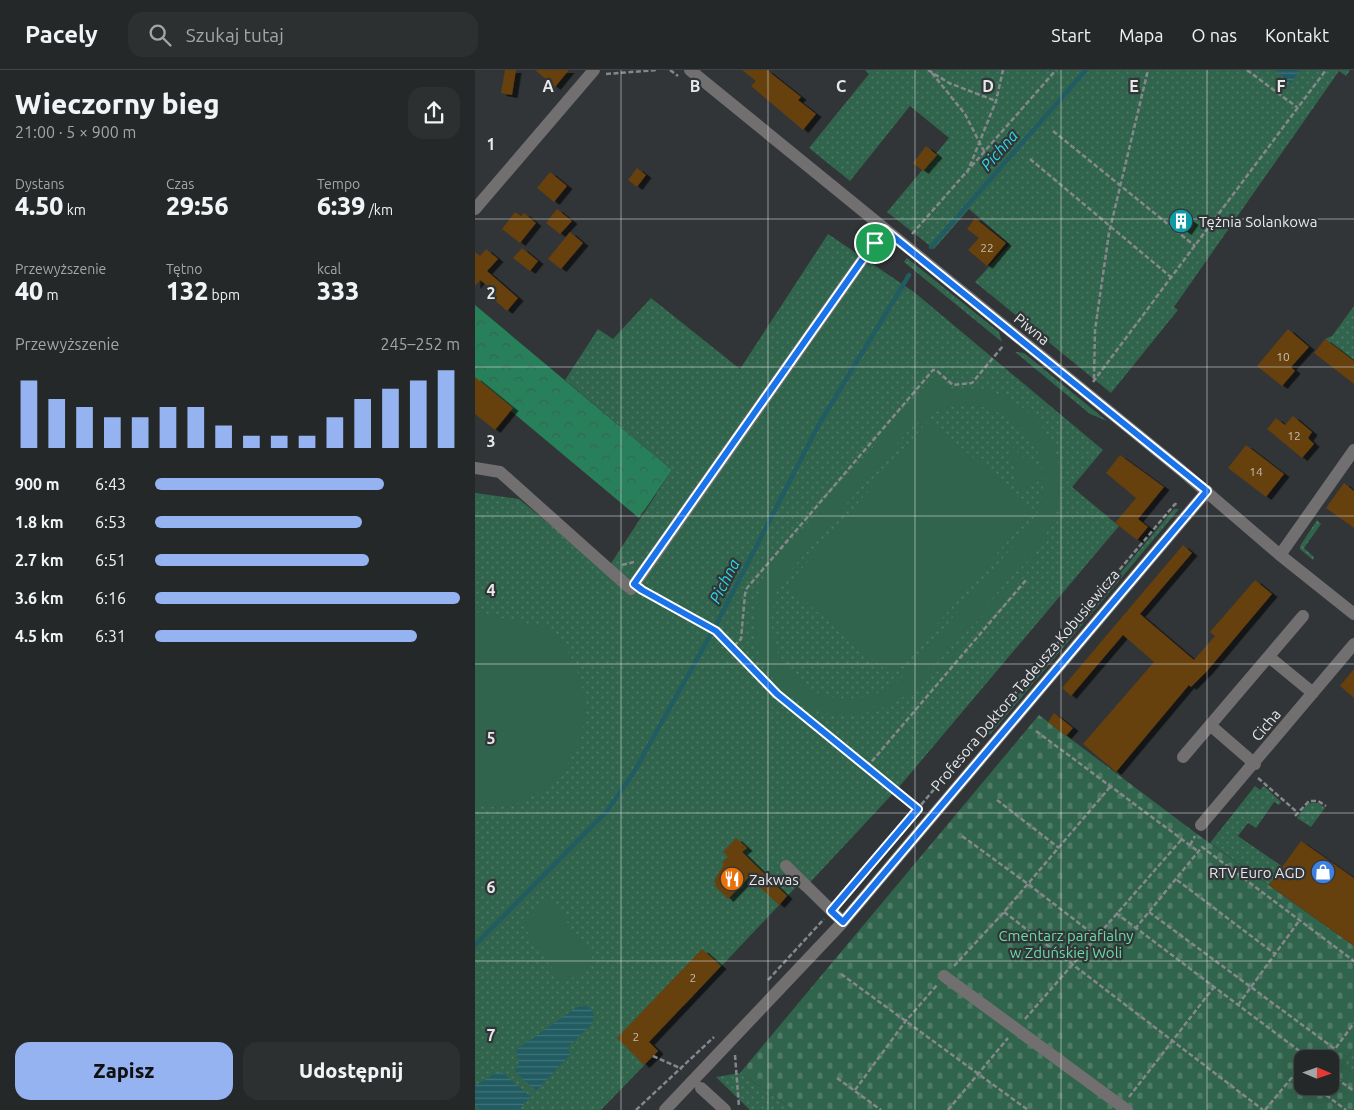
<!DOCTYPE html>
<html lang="pl">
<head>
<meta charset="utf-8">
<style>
	:root { --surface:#252829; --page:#2d3031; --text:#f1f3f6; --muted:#a3a6a8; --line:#424446; --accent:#95b2f1 }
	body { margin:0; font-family:Ubuntu,sans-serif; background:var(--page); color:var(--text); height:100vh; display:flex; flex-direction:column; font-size:19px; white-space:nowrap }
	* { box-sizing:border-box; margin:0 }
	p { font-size:16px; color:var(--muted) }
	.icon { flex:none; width:28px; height:28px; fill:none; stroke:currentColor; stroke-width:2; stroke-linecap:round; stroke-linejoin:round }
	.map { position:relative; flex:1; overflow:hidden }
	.details { display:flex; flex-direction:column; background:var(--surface); width:475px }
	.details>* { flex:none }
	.needle { width:32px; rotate:92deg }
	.controls { position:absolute; left:819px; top:980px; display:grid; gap:10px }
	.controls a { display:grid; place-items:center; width:45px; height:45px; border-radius:10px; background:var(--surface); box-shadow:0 5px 20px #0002,0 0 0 1px var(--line); font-size:25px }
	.pin { position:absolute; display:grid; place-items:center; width:42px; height:42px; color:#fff; margin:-21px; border:2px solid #fff; border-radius:50%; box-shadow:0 1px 5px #0007 }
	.round { display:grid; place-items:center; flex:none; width:52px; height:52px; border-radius:15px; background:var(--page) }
	.summary { display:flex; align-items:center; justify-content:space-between; height:85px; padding:0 15px }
	h1 { font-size:28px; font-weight:800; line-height:38px }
	.figures { display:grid; grid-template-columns:repeat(3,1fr); gap:8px; height:85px; padding:5px 15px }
	.figures div { display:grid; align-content:center }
	.figures b { font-size:25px; font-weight:800 }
	.figures small { font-size:14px; font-weight:400 }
	.figures p { font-size:14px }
	.chart { height:140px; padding:10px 15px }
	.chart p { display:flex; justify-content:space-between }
	.chart svg { width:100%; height:90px; margin-top:5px; stroke:var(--accent); stroke-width:6 }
	.primary-button { display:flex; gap:10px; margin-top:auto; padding:10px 15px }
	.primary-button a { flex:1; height:58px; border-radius:15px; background:var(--accent); color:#111; font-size:20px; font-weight:800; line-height:58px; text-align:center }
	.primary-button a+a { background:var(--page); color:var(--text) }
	ul { padding:0 15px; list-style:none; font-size:16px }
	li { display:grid; grid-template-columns:80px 60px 1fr; align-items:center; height:38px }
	li i { height:12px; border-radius:6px; background:var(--accent) }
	header { display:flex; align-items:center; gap:30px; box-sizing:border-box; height:70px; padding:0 25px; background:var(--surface); border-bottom:1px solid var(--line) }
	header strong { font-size:24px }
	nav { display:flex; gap:28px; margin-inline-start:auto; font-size:18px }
	.search { width:350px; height:45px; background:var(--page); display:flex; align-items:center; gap:12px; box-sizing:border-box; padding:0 18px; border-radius:15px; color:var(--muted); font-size:19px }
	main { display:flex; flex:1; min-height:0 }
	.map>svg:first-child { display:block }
	.grass { fill:url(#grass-dots) }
	.forest { fill:url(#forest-crowns) }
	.cemetery { fill:url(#cemetery-stones); fill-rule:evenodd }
	.garden { fill:#31644c; fill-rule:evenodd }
	.water { fill:url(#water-rules) }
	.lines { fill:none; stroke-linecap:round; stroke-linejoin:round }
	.stream { stroke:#215c62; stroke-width:4.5 }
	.building { fill:#663f0e; filter:url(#shadow) }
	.path { stroke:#85888a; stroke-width:2.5; stroke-dasharray:5 2.5; stroke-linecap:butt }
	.minor { stroke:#716f6f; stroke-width:12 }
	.route-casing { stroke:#fff; stroke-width:10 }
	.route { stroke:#1a73e8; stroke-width:6 }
	.grid { fill:none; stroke:#e6e8ea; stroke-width:1; stroke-opacity:0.55 }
	.labels { text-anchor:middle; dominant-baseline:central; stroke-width:4.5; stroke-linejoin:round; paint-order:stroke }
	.number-label { font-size:12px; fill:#c6beb3 }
	.poi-label { font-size:15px; fill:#e6e8ea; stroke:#313537; text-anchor:start }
	.street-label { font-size:15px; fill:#e6e8ea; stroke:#313537 }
	.park-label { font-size:15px; fill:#69dda8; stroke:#313537 }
	.water-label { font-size:16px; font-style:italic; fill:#29d9e8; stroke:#313537 }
	.grid-label { font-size:16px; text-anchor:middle; font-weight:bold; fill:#e6e8ea; stroke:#313537; stroke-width:4.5; stroke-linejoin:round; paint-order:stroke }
</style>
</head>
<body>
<header>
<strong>Pacely</strong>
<div class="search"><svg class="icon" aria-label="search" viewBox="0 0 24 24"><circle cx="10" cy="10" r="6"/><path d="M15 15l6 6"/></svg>Szukaj tutaj</div>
<nav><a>Start</a><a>Mapa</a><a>O nas</a><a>Kontakt</a></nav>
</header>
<main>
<section class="details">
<div class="summary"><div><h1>Wieczorny bieg</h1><p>21:00 · 5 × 900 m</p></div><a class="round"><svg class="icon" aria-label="share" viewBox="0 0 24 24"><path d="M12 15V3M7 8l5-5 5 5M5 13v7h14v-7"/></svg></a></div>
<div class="figures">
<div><p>Dystans</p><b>4.50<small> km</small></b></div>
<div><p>Czas</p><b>29:56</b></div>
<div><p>Tempo</p><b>6:39<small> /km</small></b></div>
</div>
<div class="figures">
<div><p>Przewyższenie</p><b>40<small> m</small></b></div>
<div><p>Tętno</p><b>132<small> bpm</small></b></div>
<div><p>kcal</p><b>333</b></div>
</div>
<div class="chart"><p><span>Przewyższenie</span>245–252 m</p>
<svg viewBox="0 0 160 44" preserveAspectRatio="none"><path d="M5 44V11M15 44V20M25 44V24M35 44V29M45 44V29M55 44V24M65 44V24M75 44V33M85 44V38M95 44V38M105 44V38M115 44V29M125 44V20M135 44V15M145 44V11M155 44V6"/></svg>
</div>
<ul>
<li><b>900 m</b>6:43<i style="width:75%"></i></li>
<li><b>1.8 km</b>6:53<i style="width:68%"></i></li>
<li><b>2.7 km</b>6:51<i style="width:70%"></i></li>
<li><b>3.6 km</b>6:16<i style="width:100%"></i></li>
<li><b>4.5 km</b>6:31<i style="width:86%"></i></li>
</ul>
<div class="primary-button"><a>Zapisz</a><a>Udostępnij</a></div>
</section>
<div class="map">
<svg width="879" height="1040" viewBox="0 0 879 1040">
	<defs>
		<pattern id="grass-dots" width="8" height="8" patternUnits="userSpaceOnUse" patternTransform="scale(1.25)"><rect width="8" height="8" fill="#31644c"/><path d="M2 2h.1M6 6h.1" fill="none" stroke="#4f7a66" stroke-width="1.8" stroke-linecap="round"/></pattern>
		<pattern id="forest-crowns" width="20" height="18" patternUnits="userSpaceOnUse" patternTransform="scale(1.25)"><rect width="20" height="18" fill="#28805b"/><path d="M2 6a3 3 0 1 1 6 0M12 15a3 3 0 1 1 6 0" fill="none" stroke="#356652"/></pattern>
		<pattern id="cemetery-stones" width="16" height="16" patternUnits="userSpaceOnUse" patternTransform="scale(1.25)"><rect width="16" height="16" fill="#31644c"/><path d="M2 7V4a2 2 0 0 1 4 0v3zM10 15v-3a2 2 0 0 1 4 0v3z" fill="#4f7a66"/></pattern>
		<pattern id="water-rules" width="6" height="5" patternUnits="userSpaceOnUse" patternTransform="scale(1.25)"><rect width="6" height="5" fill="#215c62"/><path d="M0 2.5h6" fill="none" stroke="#417379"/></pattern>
		<filter id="shadow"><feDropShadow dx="5.5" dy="3" stdDeviation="0" flood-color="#0009"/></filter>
	</defs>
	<rect width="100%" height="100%" fill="#313537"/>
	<path class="grass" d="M390,0H875L871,6L864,1L699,237L703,240L636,323L500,212L535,174L494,139L459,179L412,142L474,68L435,36L375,111L334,78L394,4Z
		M353,164L439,222L628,380L597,417L644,456L424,717L327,821L322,816L209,936L195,923L161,959L183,981L126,1040H0V423L44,429L131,501L197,400L90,310L123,259L138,269L176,228L265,299Z
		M432,188L524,262L527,272L429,192Z
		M879,236V291L850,269L857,266Z
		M540,282L549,283L632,351L615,344Z
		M699,439H704L515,665L512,662Z
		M842,450L846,454L829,478L839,487L838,490L825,479V476Z
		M780,716L785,720L789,716L806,732L804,735L799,732L781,758L773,753L763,766L808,797L794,815L735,773Z
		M835,733H843L850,738L836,757L822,748L831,735Z
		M879,978V1004L867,995Z
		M265,1003L319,1040H275L241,1007Z"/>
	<path class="forest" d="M0,235L197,400L164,448L0,311Z"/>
	<path class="cemetery" d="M564,645L722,764L879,876V978L867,995L879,1004V1040H319L265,1003ZM828,989H855V1016H828Z"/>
	<path class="garden" d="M460,305L472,315L467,322C498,314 531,322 555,344C584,369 593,413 579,448C570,471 550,490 534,509C503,544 473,580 443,616C351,695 235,598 298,494ZM492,335C554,339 584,394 560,450L425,610C353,664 268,593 306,512L433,361C450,345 468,336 492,335Z
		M454,350L559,440L418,606L312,516Z
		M534,374H538V378L569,407L557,416L543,420Z
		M558,486L562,490L466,603L461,599L472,585L474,587Z
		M0,542L77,559C95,582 110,609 110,639C110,695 57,748 0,735Z
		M76,829L120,892L88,914L45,851Z"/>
	<path class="water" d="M799,0H825L816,13Z
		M111,936L115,938L119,945L117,954L93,977L95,985L61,1021L40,1002L44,991L41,980L102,937Z
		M27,1002L56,1027L44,1040H5L0,1035V1016L19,1004Z"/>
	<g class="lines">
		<path class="stream" d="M456,177L611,0
			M0,875L132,741L159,702L241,555L343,356L434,205"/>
	</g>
	<path class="building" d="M30,0H41L37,25L26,23Z
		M60,0H94L80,17Z
		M267,0H292L326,27L323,30L341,44L328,60L276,16L281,11Z
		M451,76L462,85L448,101L438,93Z
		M162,98L171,105L162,117L153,110Z
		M75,102L92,116L79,132L62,118Z
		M82,139L97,151L85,164L71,153Z
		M701,140L718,152L711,162L693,149Z
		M40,142L46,146L49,143L61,153L45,173L27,159Z
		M500,148L531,173L512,196L493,180L504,168L492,159Z
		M95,162L108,173L86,199L73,189Z
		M47,178L63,191L55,201L38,188Z
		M11,179L23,189L12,201L43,228L32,241L15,226L19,221L5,210L0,216V182L5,186Z
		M813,259L834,277L816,297L820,301L807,316L782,296Z
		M850,269L879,291V314L839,283Z
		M0,307L38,338L20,360L0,344Z
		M818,346L837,362L833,368L839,374L827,388L792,359L801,348L810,355Z
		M771,375L809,404L791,427L753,398Z
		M645,385L689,417L663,449L673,457L662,470L640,453L661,428L631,403Z
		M869,413L879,421V458L851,438Z
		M708,475L717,483L665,544L719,590L740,566L735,562L780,510L797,524L732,601L716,617L714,615L641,702L608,674L679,592L648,565L596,626L587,618Z
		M879,599V628L865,616Z
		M579,643L598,658L591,666L573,652Z
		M261,768L272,778L267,782L312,826L304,835L274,807L253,829L239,815L241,813L239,811L249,794L247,792L253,787L248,782Z
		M826,771L879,808V876L794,815Z
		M227,879L246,896L174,972L183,981L169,995L142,968Z"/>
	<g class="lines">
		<path class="path" d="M195,0L203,6
			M453,0L474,13L521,31
			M772,0L823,38
			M457,3L490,44L510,83
			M131,4L182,0
			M578,61L720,176
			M555,89L697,208
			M492,103L521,31L528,0
			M437,164L581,0
			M619,309L620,260L634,163L673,0
			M618,312L851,0
			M147,495L159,492
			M170,522L241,561L302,624L443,739
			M259,576L266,569L270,524L272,518L458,300H461L478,315L497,313L528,276
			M561,661L724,782
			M392,697L551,510
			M783,708L822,742
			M522,730L584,778
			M820,746L834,731H843L851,736
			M487,766L553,814L622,867
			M715,775L720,766
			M702,810L800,884
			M364,832L700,434L703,435
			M529,842L788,1040
			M674,842L860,979L879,953
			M641,843L835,989
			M660,859L727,777L879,891
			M479,896L529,842L635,717
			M366,904L553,1040
			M293,910L349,849
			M763,935L824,851
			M550,949L707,769
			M260,985L264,1037
			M178,986L207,999
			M821,1003L828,1008
			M855,1004L879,1021
			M362,1008L406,1040
			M839,1016L871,1040
			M380,1020L430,952L462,915
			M654,1027L739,917
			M161,1040L239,967
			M473,1040L533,968
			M790,1040L828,994"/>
		<path class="minor" d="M215,0L706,400L805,485L879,544
			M0,139L119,0
			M0,398L25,402L156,519L409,159
			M805,485L879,380
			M794,587L838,623
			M735,655L780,694
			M708,687L828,546
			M726,755L879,574
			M311,796L368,852
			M469,906L652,1040
			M226,1018L250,1040
			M190,1040L368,852L732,421"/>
	</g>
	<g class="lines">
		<g class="route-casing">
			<path id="route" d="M409,159L732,421L368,852L356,841L443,739L302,624L241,561L167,520L159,514Z"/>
		</g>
		<use href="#route" class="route"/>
	</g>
	<path class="grid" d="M146,0V1040M293,0V1040M440,0V1040M586,0V1040M732,0V1040M0,149H879M0,297H879M0,446H879M0,594H879M0,743H879M0,891H879"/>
	<defs>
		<g id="building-disc" transform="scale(1.25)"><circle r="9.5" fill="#0f9aa8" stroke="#313537"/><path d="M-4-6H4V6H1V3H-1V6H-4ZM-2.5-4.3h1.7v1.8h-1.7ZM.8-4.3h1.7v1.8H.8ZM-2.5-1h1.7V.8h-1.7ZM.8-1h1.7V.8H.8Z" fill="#fff"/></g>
		<g id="shop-disc" transform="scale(1.25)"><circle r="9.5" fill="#3f7fe0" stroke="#313537"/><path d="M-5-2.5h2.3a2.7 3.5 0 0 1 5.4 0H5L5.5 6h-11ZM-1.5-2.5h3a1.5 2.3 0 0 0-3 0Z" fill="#fff"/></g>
		<g id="restaurant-disc" transform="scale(1.25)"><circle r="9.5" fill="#e8710a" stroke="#313537"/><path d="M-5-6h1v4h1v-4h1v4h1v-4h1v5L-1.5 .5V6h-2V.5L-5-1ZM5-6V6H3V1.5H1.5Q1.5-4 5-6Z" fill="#fff"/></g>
	</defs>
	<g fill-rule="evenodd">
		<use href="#building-disc" x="706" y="151"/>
		<use href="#shop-disc" x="848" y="802"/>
		<use href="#restaurant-disc" x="257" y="809"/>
	</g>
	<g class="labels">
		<g class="number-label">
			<text x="512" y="177">22</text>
			<text x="808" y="286">10</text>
			<text x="819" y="365">12</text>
			<text x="781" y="401">14</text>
			<text x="218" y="907">2</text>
			<text x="161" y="966">2</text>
		</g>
		<g class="poi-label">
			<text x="724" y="151">Tężnia Solankowa</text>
			<text x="830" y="802" text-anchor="end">RTV Euro AGD</text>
			<text x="274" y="809">Zakwas</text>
		</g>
		<g class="street-label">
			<text transform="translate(557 259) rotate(39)">Piwna</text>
			<text transform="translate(550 610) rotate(-50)">Profesora Doktora Tadeusza Kobusiewicza</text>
			<text transform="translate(791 655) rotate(-50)">Cicha</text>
		</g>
		<g class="park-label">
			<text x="591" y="865">Cmentarz parafialny<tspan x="591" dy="17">w Zduńskiej Woli</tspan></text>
		</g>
		<g class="water-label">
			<text transform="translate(524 80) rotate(-49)">Pichna</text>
			<text transform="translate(249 511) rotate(-63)">Pichna</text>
		</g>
	</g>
	<g class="grid-label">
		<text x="73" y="22">A</text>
		<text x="220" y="22">B</text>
		<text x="366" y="22">C</text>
		<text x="513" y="22">D</text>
		<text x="659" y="22">E</text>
		<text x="806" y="22">F</text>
		<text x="16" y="80">1</text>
		<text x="16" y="229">2</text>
		<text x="16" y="377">3</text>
		<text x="16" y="526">4</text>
		<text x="16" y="674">5</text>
		<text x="16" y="823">6</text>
		<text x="16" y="971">7</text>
	</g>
</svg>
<div class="controls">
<a><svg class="needle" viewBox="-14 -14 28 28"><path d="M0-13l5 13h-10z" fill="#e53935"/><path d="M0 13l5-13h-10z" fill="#a3a6a8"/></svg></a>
</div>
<div class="pin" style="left:400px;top:173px;background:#1e9e55"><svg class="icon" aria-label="arrive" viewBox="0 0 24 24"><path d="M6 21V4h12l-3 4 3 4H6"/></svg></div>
</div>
</main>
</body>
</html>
